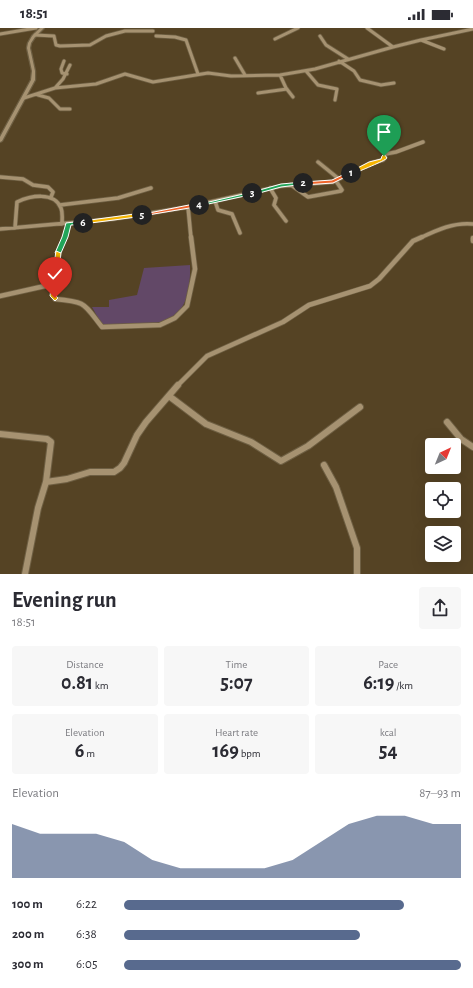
<!DOCTYPE html>
<html lang="en">
<head>
<meta charset="utf-8">
<style>
	:root { --surface:#fff; --page:#f7f7f7; --text:#2b2b33; --muted:#7c7c81; --accent:#586a8e }
	body { margin:0; font-family:"Alegreya Sans",sans-serif; background:var(--page); color:var(--text); height:100vh; display:flex; flex-direction:column; font-size:15px; white-space:nowrap }
	* { box-sizing:border-box; margin:0 }
	p { font-size:13px; color:var(--muted) }
	.icon { flex:none; width:22px; height:22px; fill:none; stroke:currentColor; stroke-width:2; stroke-linecap:round; stroke-linejoin:round }
	.map { position:relative; height:546px; overflow:hidden }
	.side { display:flex; flex-direction:column; background:var(--surface); flex:1 }
	.side>* { flex:none }
	.needle { width:26px; rotate:43deg }
	.buttons { position:absolute; left:425px; top:410px; display:grid; gap:8px }
	.buttons a { display:grid; place-items:center; width:36px; height:36px; border-radius:4px; background:var(--surface); box-shadow:0 4px 16px #0002; font-size:20px }
	.pin { position:absolute; display:grid; place-items:center; width:34px; height:34px; color:#fff; margin:-41px -17px; border-radius:50% 50% 50% 0; rotate:-45deg; box-shadow:0 0 4px #0007 }
	.pin .icon { rotate:45deg }
	.km { position:absolute; width:20px; height:20px; margin:-10px; border-radius:50%; background:#222; color:#fff; font-size:11px; line-height:20px; text-align:center }
	.round { display:grid; place-items:center; flex:none; width:42px; height:42px; border-radius:4px; background:var(--page) }
	.head { display:flex; align-items:center; justify-content:space-between; height:68px; padding:0 12px }
	h1 { font-size:22px; font-weight:700; line-height:30px }
	.stats { display:grid; grid-template-columns:repeat(3,1fr); gap:6px; height:68px; padding:4px 12px }
	.stats div { display:grid; align-content:center; border-radius:4px; background:var(--page); text-align:center }
	.stats b { font-size:20px; font-weight:700 }
	.stats small { font-size:11px; font-weight:400 }
	.stats p { font-size:11px }
	.chart { height:112px; padding:8px 12px }
	.chart p { display:flex; justify-content:space-between }
	.chart svg { width:100%; height:72px; margin-top:4px; fill:var(--accent); opacity:.7 }
	ul { padding:0 12px; list-style:none; font-size:13px }
	li { display:grid; grid-template-columns:64px 48px 1fr; align-items:center; height:30px }
	li i { height:10px; border-radius:5px; background:var(--accent) }
	.status { display:flex; justify-content:space-between; align-items:center; height:28px; padding:0 20px; background:var(--surface); direction:ltr }
	.status svg { height:11px; fill:currentColor }
	.map>svg:first-child { display:block }
	.green { fill:#624867 }
	.lines { fill:none; stroke-linecap:round; stroke-linejoin:round }
	.minor-far3-casing { stroke:#6e5f43; stroke-width:4.5 }
	.minor-far2-casing { stroke:#6e5f43; stroke-width:5 }
	.minor-far1-casing { stroke:#6e5f43; stroke-width:6 }
	.minor-casing { stroke:#6e5f43; stroke-width:8 }
	.tertiary-casing { stroke:#6e5f43; stroke-width:2.5 }
	.minor-far3 { stroke:#a69271; stroke-width:3 }
	.minor-far2 { stroke:#a69271; stroke-width:3.5 }
	.minor-far1 { stroke:#a69271; stroke-width:4.5 }
	.minor { stroke:#a69271; stroke-width:6 }
	.tertiary { fill:#a69271; fill-rule:evenodd }
	.split-1 { fill:#f5b400; stroke:#fff }
	.split-2 { fill:#f0652b; stroke:#fff }
	.split-3 { fill:#22a559; stroke:#fff }
	.split-4 { fill:#22a559; stroke:#fff }
	.split-5 { fill:#f0652b; stroke:#fff }
	.split-6 { fill:#f5b400; stroke:#fff }
	.split-7 { fill:#22a559; stroke:#fff }
	.split-8 { fill:#f5b400; stroke:#fff }
</style>
</head>
<body>
<div class="status"><b>18:51</b><svg viewBox="0 0 49 12"><path d="M0 12V9h3v3zM5 12V6h3v6zM10 12V3h3v9zM15 12V0h3v12zM26 1h20v11H26zM47 4h2v5h-2z"/></svg></div>
<div class="map">
<svg width="473" height="546" viewBox="0 0 473 546">
	<rect width="100%" height="100%" fill="#554324"/>
	<path class="green" d="M190,237C192,305 154,296 102,297L92,279H109V272L137,267L144,240Z"/>
	<g class="lines">
		<g class="minor-far3-casing">
			<path id="minor-far3" d="M0,6L36,0
				M35,7L54,8L56,17L60,18L90,17L106,8L125,3H153
				M156,8L175,9L186,12L198,46
				M320,8L326,17L348,31
				M275,11L298,0
				M421,12L473,1
				M393,19L421,12L444,21
				M235,30L245,47
				M64,33L61,41L62,45L67,46
				M339,33L354,43L360,52L381,57L394,55
				M306,43L318,57L337,61L335,72
				M280,47L286,60L293,69
				M55,60L63,51L70,37
				M258,65L287,61
				M38,67L49,70L60,81H70
				M24,70L55,60L96,56L125,46L153,54L208,45L231,48L280,47L315,41L393,19L367,0"/>
		</g>
		<g class="minor-far2-casing">
			<path id="minor-far2" d="M318,134L339,151
				M0,149L23,151L33,157L48,159L53,164L51,169
				M291,157L308,169L341,163L342,162L336,153
				M270,160L276,170L274,177L286,193
				M215,173L218,182L232,186L240,205
				M60,177L118,170L151,160
				M188,179L191,210
				M15,200L17,174C30,168 54,163 61,180C63,185 62,191 62,196
				M0,201L113,191L188,179L281,158L333,154L371,135L383,132L385,130V126L396,124L423,114
				M65,210L68,196
				M420,210C437,202 454,194 473,196"/>
		</g>
		<g class="minor-far1-casing">
			<path id="minor-far1" d="M65,209L58,224L53,268L55,271C87,274 83,275 102,299L160,297L175,290L187,278L195,241L191,209
				M473,210V213
				M0,268L54,256
				M177,358L207,328L283,294L309,277L370,258L379,251L413,213L422,209"/>
		</g>
		<g class="minor-casing">
			<path id="minor" d="M169,368L206,396L251,414L281,433L308,418L360,379
				M447,394L461,411L473,419
				M0,406L47,411L51,414L46,454L38,480L25,546
				M324,437L336,459L357,520V546
				M46,454L67,451L90,444H114L120,440L124,435L137,407L146,394L178,357"/>
		</g>
		<g class="tertiary-casing">
			<path id="tertiary" d="M40,0H44L35,9L31,15L30,20L35,43V52L2,113L0,114V109L31,52L32,43L27,20L28,15L32,8Z"/>
		</g>
		<use href="#minor-far3" class="minor-far3"/>
		<use href="#minor-far2" class="minor-far2"/>
		<use href="#minor-far1" class="minor-far1"/>
		<use href="#minor" class="minor"/>
		<use href="#tertiary" class="tertiary"/>
	</g>
	<path class="split-1" d="M384,126L387,130C385,133 359,143 353,146L348,145L369,134L381,131L382,128Z"/>
	<path class="split-2" d="M349,144L353,145L333,155L303,157L301,155L303,154L332,152Z"/>
	<path class="split-3" d="M303,154L306,155L305,156L281,159L252,167L249,165L281,156Z"/>
	<path class="split-4" d="M252,164H254V166L199,178L196,177Z"/>
	<path class="split-5" d="M199,175L201,176V178L142,188L139,187Z"/>
	<path class="split-6" d="M142,185L144,186V188L83,196L80,195L83,193Z"/>
	<path class="split-7" d="M83,193L86,195L85,196L71,197L68,209L61,225L56,226L55,225L62,209L66,195Z"/>
	<path class="split-8" d="M56,223L61,225L56,268L58,270L55,273L50,268Z"/>
</svg>
<div class="buttons">
<a><svg class="needle" viewBox="-14 -14 28 28"><path d="M0-13l5 13h-10z" fill="#e53935"/><path d="M0 13l5-13h-10z" fill="#7c7c81"/></svg></a>
<a><svg class="icon" aria-label="locate" viewBox="0 0 24 24"><circle cx="12" cy="12" r="6"/><path d="M12 2v4M12 18v4M2 12h4M18 12h4"/></svg></a>
<a><svg class="icon" aria-label="layers" viewBox="0 0 24 24"><path d="M12 4l9 5-9 5-9-5zM3 14l9 5 9-5"/></svg></a>
</div>
<div class="pin" style="left:384px;top:128px;background:#1e9e55"><svg class="icon" aria-label="arrive" viewBox="0 0 24 24"><path d="M6 21V4h12l-3 4 3 4H6"/></svg></div>
<div class="pin" style="left:55px;top:270px;background:#d93025"><svg class="icon" aria-label="check" viewBox="0 0 24 24"><path d="M5 12l5 5 9-10"/></svg></div>
<b class="km" style="left:351px;top:145px">1</b>
<b class="km" style="left:303px;top:155px">2</b>
<b class="km" style="left:252px;top:165px">3</b>
<b class="km" style="left:199px;top:177px">4</b>
<b class="km" style="left:142px;top:187px">5</b>
<b class="km" style="left:83px;top:195px">6</b>
</div>
<section class="side">
<div class="head"><div><h1>Evening run</h1><p>18:51</p></div><a class="round"><svg class="icon" aria-label="share" viewBox="0 0 24 24"><path d="M12 15V3M7 8l5-5 5 5M5 13v7h14v-7"/></svg></a></div>
<div class="stats">
<div><p>Distance</p><b>0.81<small> km</small></b></div>
<div><p>Time</p><b>5:07</b></div>
<div><p>Pace</p><b>6:19<small> /km</small></b></div>
</div>
<div class="stats">
<div><p>Elevation</p><b>6<small> m</small></b></div>
<div><p>Heart rate</p><b>169<small> bpm</small></b></div>
<div><p>kcal</p><b>54</b></div>
</div>
<div class="chart"><p><span>Elevation</span>87–93 m</p>
<svg viewBox="0 0 160 44" preserveAspectRatio="none"><path d="M0 44V11L10 17L20 17L30 17L40 22L50 33L60 38L70 38L80 38L90 38L100 33L110 22L120 11L130 6L140 6L150 11L160 11V44z"/></svg>
</div>
<ul>
<li><b>100 m</b>6:22<i style="width:83%"></i></li>
<li><b>200 m</b>6:38<i style="width:70%"></i></li>
<li><b>300 m</b>6:05<i style="width:100%"></i></li>
</ul>
</section>
</body>
</html>
